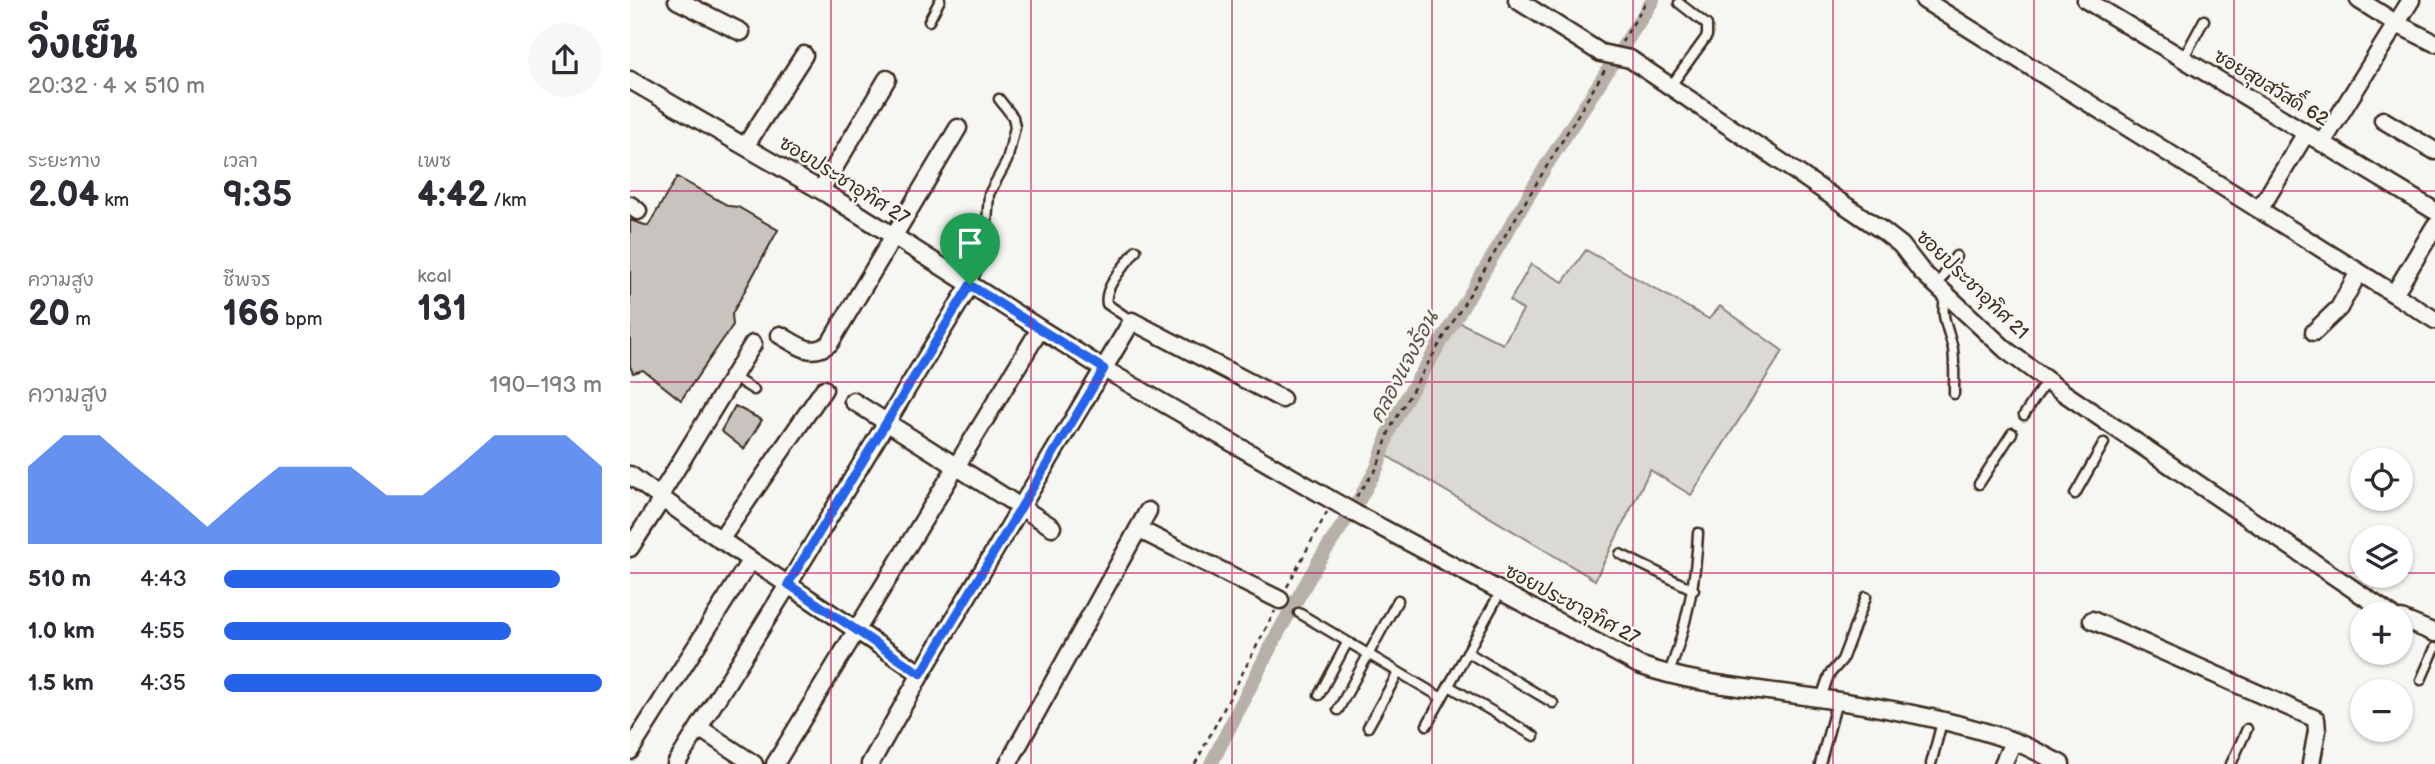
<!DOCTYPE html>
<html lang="th">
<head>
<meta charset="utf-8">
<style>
	:root { --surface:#fff; --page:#f7f7f7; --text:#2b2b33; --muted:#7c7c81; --accent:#2563eb }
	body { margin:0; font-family:"Balsamiq Sans","Playpen Sans Thai",sans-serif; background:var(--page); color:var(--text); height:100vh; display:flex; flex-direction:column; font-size:26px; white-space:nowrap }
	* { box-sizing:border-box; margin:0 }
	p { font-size:23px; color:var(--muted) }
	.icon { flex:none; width:38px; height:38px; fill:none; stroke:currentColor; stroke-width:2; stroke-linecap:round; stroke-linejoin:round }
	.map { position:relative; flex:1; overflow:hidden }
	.details { display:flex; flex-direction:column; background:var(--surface); width:630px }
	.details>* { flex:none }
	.buttons { position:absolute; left:1720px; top:448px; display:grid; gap:14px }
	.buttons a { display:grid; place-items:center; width:63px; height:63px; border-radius:50%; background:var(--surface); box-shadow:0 2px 5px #0004; font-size:35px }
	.pin { position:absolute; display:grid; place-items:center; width:60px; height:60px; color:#fff; margin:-72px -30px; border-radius:50% 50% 50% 0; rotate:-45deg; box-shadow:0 0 7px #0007 }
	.pin .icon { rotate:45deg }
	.round { display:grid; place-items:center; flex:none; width:74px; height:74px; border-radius:37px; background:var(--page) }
	.overview { display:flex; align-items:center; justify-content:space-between; height:119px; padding:0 28px }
	h1 { font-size:38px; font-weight:700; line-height:52px }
	.stats { display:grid; grid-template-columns:repeat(3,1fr); gap:10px; height:119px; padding:7px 28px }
	.stats div { display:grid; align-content:center }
	.stats b { font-size:35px; font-weight:700 }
	.stats small { font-size:19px; font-weight:400 }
	.stats p { font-size:19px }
	.chart { height:196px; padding:14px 28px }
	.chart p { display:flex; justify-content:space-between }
	.chart svg { width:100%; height:126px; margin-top:7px; fill:var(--accent); opacity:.7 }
	ul { padding:0 28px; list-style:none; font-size:23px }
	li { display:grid; grid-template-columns:112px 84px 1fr; align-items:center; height:52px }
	li i { height:18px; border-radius:9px; background:var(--accent) }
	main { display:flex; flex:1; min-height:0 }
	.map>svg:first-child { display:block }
	.green { fill:#dad9d3; stroke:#8a8278; stroke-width:2 }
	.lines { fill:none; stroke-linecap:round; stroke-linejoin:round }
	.canal { stroke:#b6b0a9; stroke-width:14 }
	.building { fill:#c8c3be; stroke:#3b2a1e; stroke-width:2 }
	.service-casing { stroke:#3b2a1e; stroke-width:13 }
	.minor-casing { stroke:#3b2a1e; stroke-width:21 }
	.path { stroke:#3b2a1e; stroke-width:2.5; stroke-dasharray:5 5; stroke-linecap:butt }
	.service { stroke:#f6f6f2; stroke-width:8 }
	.minor { stroke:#f6f6f2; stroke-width:16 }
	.minor-bridge-casing { stroke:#3b2a1e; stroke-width:21; stroke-linecap:butt }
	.minor-bridge { stroke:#f6f6f2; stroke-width:16 }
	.route-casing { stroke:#fff; stroke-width:14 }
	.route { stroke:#2563eb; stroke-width:9 }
	.grid { fill:none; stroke:#c2185b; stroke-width:2; stroke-opacity:0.55 }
	.labels { text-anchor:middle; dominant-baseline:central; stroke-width:5; stroke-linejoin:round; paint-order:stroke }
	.street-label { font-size:19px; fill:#3b2a1e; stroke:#f6f6f2 }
	.water-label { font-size:21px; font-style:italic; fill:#605248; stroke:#f6f6f2 }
</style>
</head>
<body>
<main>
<section class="details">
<div class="overview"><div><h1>วิ่งเย็น</h1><p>20:32 · 4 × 510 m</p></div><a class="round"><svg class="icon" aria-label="share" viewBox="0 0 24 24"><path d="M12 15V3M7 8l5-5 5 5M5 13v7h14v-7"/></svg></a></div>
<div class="stats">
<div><p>ระยะทาง</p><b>2.04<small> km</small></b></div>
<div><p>เวลา</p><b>9:35</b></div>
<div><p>เพซ</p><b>4:42<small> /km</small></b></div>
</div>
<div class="stats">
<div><p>ความสูง</p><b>20<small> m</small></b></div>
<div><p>ชีพจร</p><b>166<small> bpm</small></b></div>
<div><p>kcal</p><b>131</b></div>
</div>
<div class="chart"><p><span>ความสูง</span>190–193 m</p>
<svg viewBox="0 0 160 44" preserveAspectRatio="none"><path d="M0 44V17L10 6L20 6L30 17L40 27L50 38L60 27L70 17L80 17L90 17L100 27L110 27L120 17L130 6L140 6L150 6L160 17V44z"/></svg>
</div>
<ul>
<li><b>510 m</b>4:43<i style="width:89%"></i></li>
<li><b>1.0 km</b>4:55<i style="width:76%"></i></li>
<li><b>1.5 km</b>4:35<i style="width:100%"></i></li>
</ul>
</section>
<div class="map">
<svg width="1805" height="764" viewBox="0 0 1805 764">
	<rect width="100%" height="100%" fill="#f6f6f2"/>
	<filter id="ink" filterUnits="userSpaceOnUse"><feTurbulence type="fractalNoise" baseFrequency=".0143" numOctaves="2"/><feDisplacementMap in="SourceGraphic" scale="14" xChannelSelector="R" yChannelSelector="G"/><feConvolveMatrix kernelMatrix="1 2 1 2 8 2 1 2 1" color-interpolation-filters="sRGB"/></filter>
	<g filter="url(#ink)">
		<path class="green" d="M956,250L1079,319L1090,306L1153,351L1061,495L1020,470L965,580L757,456C757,420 809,355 829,322L873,344L893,310L880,301L901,264L933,282Z"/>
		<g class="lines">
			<path class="canal" d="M581,764L644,640L690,559L729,500L747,468L760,429L777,397L838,298L916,166L1023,0"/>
		</g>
		<path class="building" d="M47,177L99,206L108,207L148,230L102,314L103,325L51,400L13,370L3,373L0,366V220L18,226Z
			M105,406L132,420L114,449L91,431Z"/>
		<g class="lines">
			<g class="service-casing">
				<path id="service" d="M299,21L310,0
					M1553,59L1574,20
					M1040,87L1077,36V25L1049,3
					M340,285L355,252L359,194L377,161L385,127L383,117L369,99
					M1307,286L1326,256
					M1316,295C1309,316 1319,329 1323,349C1325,364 1324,379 1324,394
					M502,321L477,304C473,286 497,264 506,250
					M103,377L124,390
					M1394,415L1417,380
					M1349,484L1382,433
					M1445,494L1474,443
					M990,554L1064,590
					M669,613L812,698L871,591
					M837,652L923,703
					M1038,676C1056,628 1066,584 1068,533
					M1791,680L1805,648
					M819,686L904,736
					M689,695L717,643
					M1191,698L1199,675L1212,660L1236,597
					M708,710L768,600
					M797,725L812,698
					M738,727L768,673
					M1190,764L1207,701
					M1301,764L1312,722
					M1601,764L1617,729"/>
			</g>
			<g class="minor-casing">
				<path id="minor" d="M47,0L111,32
					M887,0L971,53
					M1294,0L1764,294
					M1456,0L1805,211
					M1729,0L1767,24L1805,43
					M1000,59L1253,231L1271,245L1292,272L1376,350L1434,393L1760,614
					M0,80L197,194L474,369L726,514L1009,665C1065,685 1123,688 1181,697C1246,706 1327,720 1388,743C1403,749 1417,757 1431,764
					M1753,120L1805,151
					M1692,143L1781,0
					M116,145L174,55
					M191,190L257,79
					M1634,202L1676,133
					M0,205L8,211
					M1805,226L1764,294L1805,320
					M1684,332L1709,308L1729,272
					M150,335C168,345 181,358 200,343L328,128
					M223,401L422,527
					M0,475C94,546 195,607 291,674
					M29,497L123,344
					M508,529L650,600
					M90,540L194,389
					M0,548L32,499
					M1771,619L1805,633
					M1462,620L1686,719L1687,731L1681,764
					M69,728L124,764
					M0,751L120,561
					M46,764L158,585L340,285
					M145,764L410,329
					M240,764L291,674L502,321L652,399
					M378,764L518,511
					M1373,764L1383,742"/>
			</g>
			<path class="path" d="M992,42L1017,0
				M726,497L747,468L760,429L797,365L976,68
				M657,587L697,512
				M565,764L645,611"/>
			<use href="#service" class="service"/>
			<use href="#minor" class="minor"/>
			<g class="minor-bridge-casing">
				<path id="minor-bridge" d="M971,53L1000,59"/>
			</g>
			<use href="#minor-bridge" class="minor-bridge"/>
		</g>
	</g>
	<g class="lines" filter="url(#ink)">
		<g class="route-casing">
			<path id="route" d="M340,285L474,369L291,674L158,584Z"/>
		</g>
		<use href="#route" class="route"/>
	</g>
	<path class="grid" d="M201,0V764M401,0V764M602,0V764M802,0V764M1003,0V764M1203,0V764M1404,0V764M1604,0V764M0,191H1805M0,382H1805M0,573H1732M1771,573H1805"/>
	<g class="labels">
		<g class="street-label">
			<text transform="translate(1641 88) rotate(31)">ซอยสุขสวัสดิ์ 62</text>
			<text transform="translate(214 181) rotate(32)">ซอยประชาอุทิศ 27</text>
			<text transform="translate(1342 285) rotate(44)">ซอยประชาอุทิศ 21</text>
			<text transform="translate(942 605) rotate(28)">ซอยประชาอุทิศ 27</text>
		</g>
		<g class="water-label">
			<text transform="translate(774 367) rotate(-62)">คลองแจงร้อน</text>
		</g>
	</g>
</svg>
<div class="buttons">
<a><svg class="icon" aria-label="locate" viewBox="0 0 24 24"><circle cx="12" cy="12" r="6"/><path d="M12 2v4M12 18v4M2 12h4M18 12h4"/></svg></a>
<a><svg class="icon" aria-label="layers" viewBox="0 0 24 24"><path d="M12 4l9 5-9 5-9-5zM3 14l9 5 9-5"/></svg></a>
<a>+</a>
<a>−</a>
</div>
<div class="pin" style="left:340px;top:285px;background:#1e9e55"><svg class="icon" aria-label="arrive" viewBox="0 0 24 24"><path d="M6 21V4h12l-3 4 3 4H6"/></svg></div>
</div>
</main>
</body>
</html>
